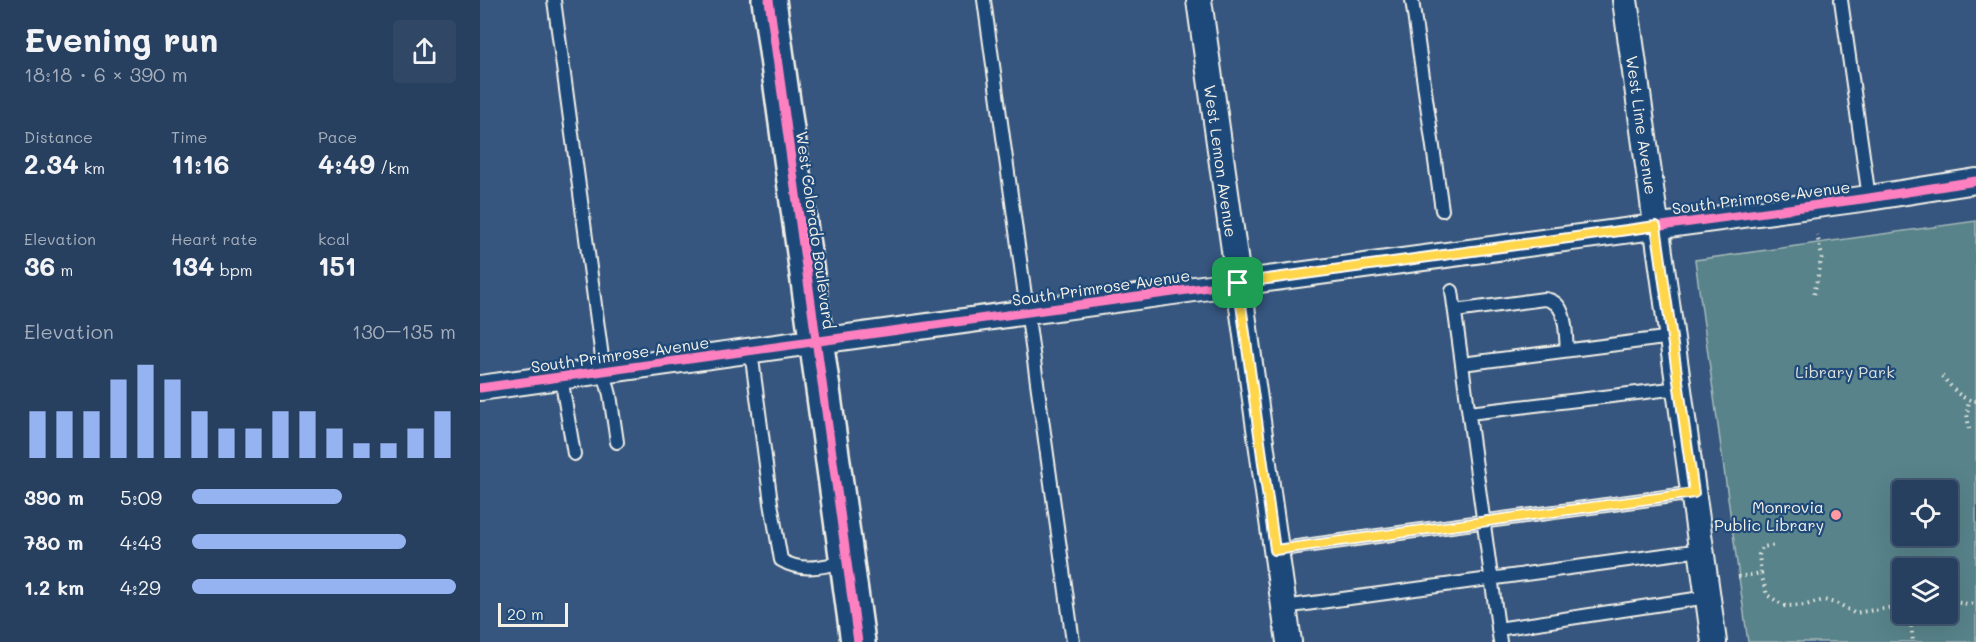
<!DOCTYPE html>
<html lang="en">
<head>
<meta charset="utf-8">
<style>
	:root { --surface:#28405f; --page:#304765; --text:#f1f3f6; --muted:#a5afbd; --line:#445974; --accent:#95b2f1 }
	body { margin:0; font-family:Mali,sans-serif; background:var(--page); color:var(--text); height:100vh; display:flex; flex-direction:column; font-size:22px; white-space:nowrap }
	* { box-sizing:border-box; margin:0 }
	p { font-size:20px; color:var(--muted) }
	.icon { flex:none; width:33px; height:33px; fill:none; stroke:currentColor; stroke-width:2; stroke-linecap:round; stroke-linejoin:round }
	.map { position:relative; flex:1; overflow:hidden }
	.side { display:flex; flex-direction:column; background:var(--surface); width:480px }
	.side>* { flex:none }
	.controls { position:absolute; left:1412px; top:480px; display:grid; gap:12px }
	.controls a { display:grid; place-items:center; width:66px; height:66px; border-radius:6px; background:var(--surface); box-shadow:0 6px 24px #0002,0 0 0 2px var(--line); font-size:30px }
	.scale { position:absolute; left:18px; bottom:15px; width:70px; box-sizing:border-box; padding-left:6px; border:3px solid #f4f1e8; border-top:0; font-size:16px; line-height:21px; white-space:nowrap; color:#f4f1e8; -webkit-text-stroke:4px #1f4a7a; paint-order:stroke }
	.pin { position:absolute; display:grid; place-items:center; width:51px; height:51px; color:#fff; margin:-26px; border-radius:12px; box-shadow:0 3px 9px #0006 }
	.round { display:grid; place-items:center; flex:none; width:63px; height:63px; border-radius:6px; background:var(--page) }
	.overview { display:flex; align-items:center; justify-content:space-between; height:102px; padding:0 24px }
	h1 { font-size:33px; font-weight:700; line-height:45px }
	.figures { display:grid; grid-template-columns:repeat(3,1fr); gap:9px; height:102px; padding:6px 24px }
	.figures div { display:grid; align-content:center }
	.figures b { font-size:26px; font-weight:700 }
	.figures small { font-size:16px; font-weight:400 }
	.figures p { font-size:16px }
	.chart { height:168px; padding:12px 24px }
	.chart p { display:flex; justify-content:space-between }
	.chart svg { width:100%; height:108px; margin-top:6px; stroke:var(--accent); stroke-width:6 }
	ul { padding:0 24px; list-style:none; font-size:20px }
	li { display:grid; grid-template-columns:96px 72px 1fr; align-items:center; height:45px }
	li i { height:15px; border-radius:8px; background:var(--accent) }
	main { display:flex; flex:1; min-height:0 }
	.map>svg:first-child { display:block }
	.green { fill:#58838a; stroke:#a6bab9; stroke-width:1.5; fill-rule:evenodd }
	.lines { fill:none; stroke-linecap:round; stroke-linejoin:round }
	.lane-casing { stroke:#f4f1e8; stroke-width:16 }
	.street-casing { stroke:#f4f1e8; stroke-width:28 }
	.secondary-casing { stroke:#f4f1e8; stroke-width:38 }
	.path { stroke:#f4f1e8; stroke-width:4; stroke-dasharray:1.5 4.5; stroke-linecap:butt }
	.lane { stroke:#1f4a7a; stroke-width:12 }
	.street { stroke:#1f4a7a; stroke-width:24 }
	.secondary { stroke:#1f4a7a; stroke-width:33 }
	.cycleway-casing { stroke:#1f4a7a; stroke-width:13 }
	.cycleway { stroke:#ff80c0; stroke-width:9 }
	.route-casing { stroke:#fff; stroke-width:12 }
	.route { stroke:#ffd54a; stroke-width:8 }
	.poi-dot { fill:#ff9aa2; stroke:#1f4a7a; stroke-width:2 }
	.labels { text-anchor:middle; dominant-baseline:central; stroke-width:4.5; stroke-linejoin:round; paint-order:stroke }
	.street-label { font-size:16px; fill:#f4f1e8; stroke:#1f4a7a }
	.park-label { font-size:16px; fill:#dde0da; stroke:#1f4a7a }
	.poi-label { font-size:16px; fill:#f4f1e8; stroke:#1f4a7a; text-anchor:end }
</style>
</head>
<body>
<main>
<section class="side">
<div class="overview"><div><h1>Evening run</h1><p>18:18 · 6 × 390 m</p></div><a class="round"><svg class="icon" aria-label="share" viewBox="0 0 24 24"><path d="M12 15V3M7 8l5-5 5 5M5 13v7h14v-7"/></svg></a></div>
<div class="figures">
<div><p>Distance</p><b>2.34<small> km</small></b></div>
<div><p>Time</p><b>11:16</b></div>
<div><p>Pace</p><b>4:49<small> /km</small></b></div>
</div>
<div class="figures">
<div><p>Elevation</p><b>36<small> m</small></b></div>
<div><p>Heart rate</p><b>134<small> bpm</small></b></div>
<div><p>kcal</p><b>151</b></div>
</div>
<div class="chart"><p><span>Elevation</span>130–135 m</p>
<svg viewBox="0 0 160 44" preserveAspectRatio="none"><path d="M5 44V25M15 44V25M25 44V25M35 44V12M45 44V6M55 44V12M65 44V25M75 44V32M85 44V32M95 44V25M105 44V25M115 44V32M125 44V38M135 44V38M145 44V32M155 44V25"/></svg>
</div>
<ul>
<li><b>390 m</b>5:09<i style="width:57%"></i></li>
<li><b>780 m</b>4:43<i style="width:81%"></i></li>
<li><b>1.2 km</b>4:29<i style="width:100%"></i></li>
</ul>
</section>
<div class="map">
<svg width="1496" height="642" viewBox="0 0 1496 642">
	<rect width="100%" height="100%" fill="#36567f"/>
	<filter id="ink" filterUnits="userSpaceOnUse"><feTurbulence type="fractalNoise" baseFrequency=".0167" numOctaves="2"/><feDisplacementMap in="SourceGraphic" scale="12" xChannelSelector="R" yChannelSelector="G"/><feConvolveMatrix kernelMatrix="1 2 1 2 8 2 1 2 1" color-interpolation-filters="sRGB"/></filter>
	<g filter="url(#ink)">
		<path class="green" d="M1496,221V642H1268L1215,260ZM1422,490H1467V536H1422ZM1422,568H1467V614H1422Z"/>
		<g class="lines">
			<g class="lane-casing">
				<path id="lane" d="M74,0L124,372L130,395L137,442
					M504,0L593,642
					M932,0L962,210
					M1361,0L1389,198
					M972,291L1020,642
					M975,311L1064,299C1088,301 1085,331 1087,350
					M271,351L291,503L301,560C322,573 343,566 365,562
					M982,364L1192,337
					M81,377L94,454
					M989,413L1199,388
					M795,550L1214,493
					M804,607L1221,550
					M1018,629L1228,597"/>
			</g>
			<g class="street-casing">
				<path id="street" d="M719,0L809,642
					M1145,0L1234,642
					M0,388L758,283L1389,198L1496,181"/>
			</g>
			<g class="secondary-casing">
				<path id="secondary" d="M289,0L378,642"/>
			</g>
			<path class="path" d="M1334,294L1342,256L1337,235
				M1462,376C1472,387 1480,400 1496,401
				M1489,429L1487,413L1489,401
				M1281,573L1279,555L1282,547L1297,545
				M1258,577L1281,573L1287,595L1305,606L1326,605L1344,600L1359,604L1374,613L1422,606
				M1467,601L1488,604L1496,603
				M1430,614L1433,642"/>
			<use href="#lane" class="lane"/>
			<use href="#street" class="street"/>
			<use href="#secondary" class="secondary"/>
			<g class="cycleway-casing">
				<path id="cycleway" d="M289,0L378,642
					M0,388L758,283L1389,198L1496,181"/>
			</g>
			<use href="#cycleway" class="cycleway"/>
		</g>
	</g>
	<g class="lines" filter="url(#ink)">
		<g class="route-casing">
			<path id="route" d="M1176,226L1214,493L795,550L758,283Z"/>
		</g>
		<use href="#route" class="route"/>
	</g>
	<circle class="poi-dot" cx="1356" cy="515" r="6"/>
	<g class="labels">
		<g class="street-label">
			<text transform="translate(1162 125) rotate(82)">West Lime Avenue</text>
			<text transform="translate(741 161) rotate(82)">West Lemon Avenue</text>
			<text transform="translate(1281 197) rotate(-7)">South Primrose Avenue</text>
			<text transform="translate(336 230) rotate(82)">West Colorado Boulevard</text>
			<text transform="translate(621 287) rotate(-8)">South Primrose Avenue</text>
			<text transform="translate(140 354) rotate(-8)">South Primrose Avenue</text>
		</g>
		<g class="park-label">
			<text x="1365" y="371">Library Park</text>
		</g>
		<g class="poi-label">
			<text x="1344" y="506">Monrovia<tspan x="1344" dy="18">Public Library</tspan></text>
		</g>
	</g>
</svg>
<div class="controls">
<a><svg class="icon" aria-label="locate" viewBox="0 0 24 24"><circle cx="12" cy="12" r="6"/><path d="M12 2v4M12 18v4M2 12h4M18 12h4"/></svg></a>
<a><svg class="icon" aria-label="layers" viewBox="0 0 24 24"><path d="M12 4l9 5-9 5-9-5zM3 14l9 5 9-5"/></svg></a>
</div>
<div class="scale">20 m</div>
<div class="pin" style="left:758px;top:283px;background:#1e9e55"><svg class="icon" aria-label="arrive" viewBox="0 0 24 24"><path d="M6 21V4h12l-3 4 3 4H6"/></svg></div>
</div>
</main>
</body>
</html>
